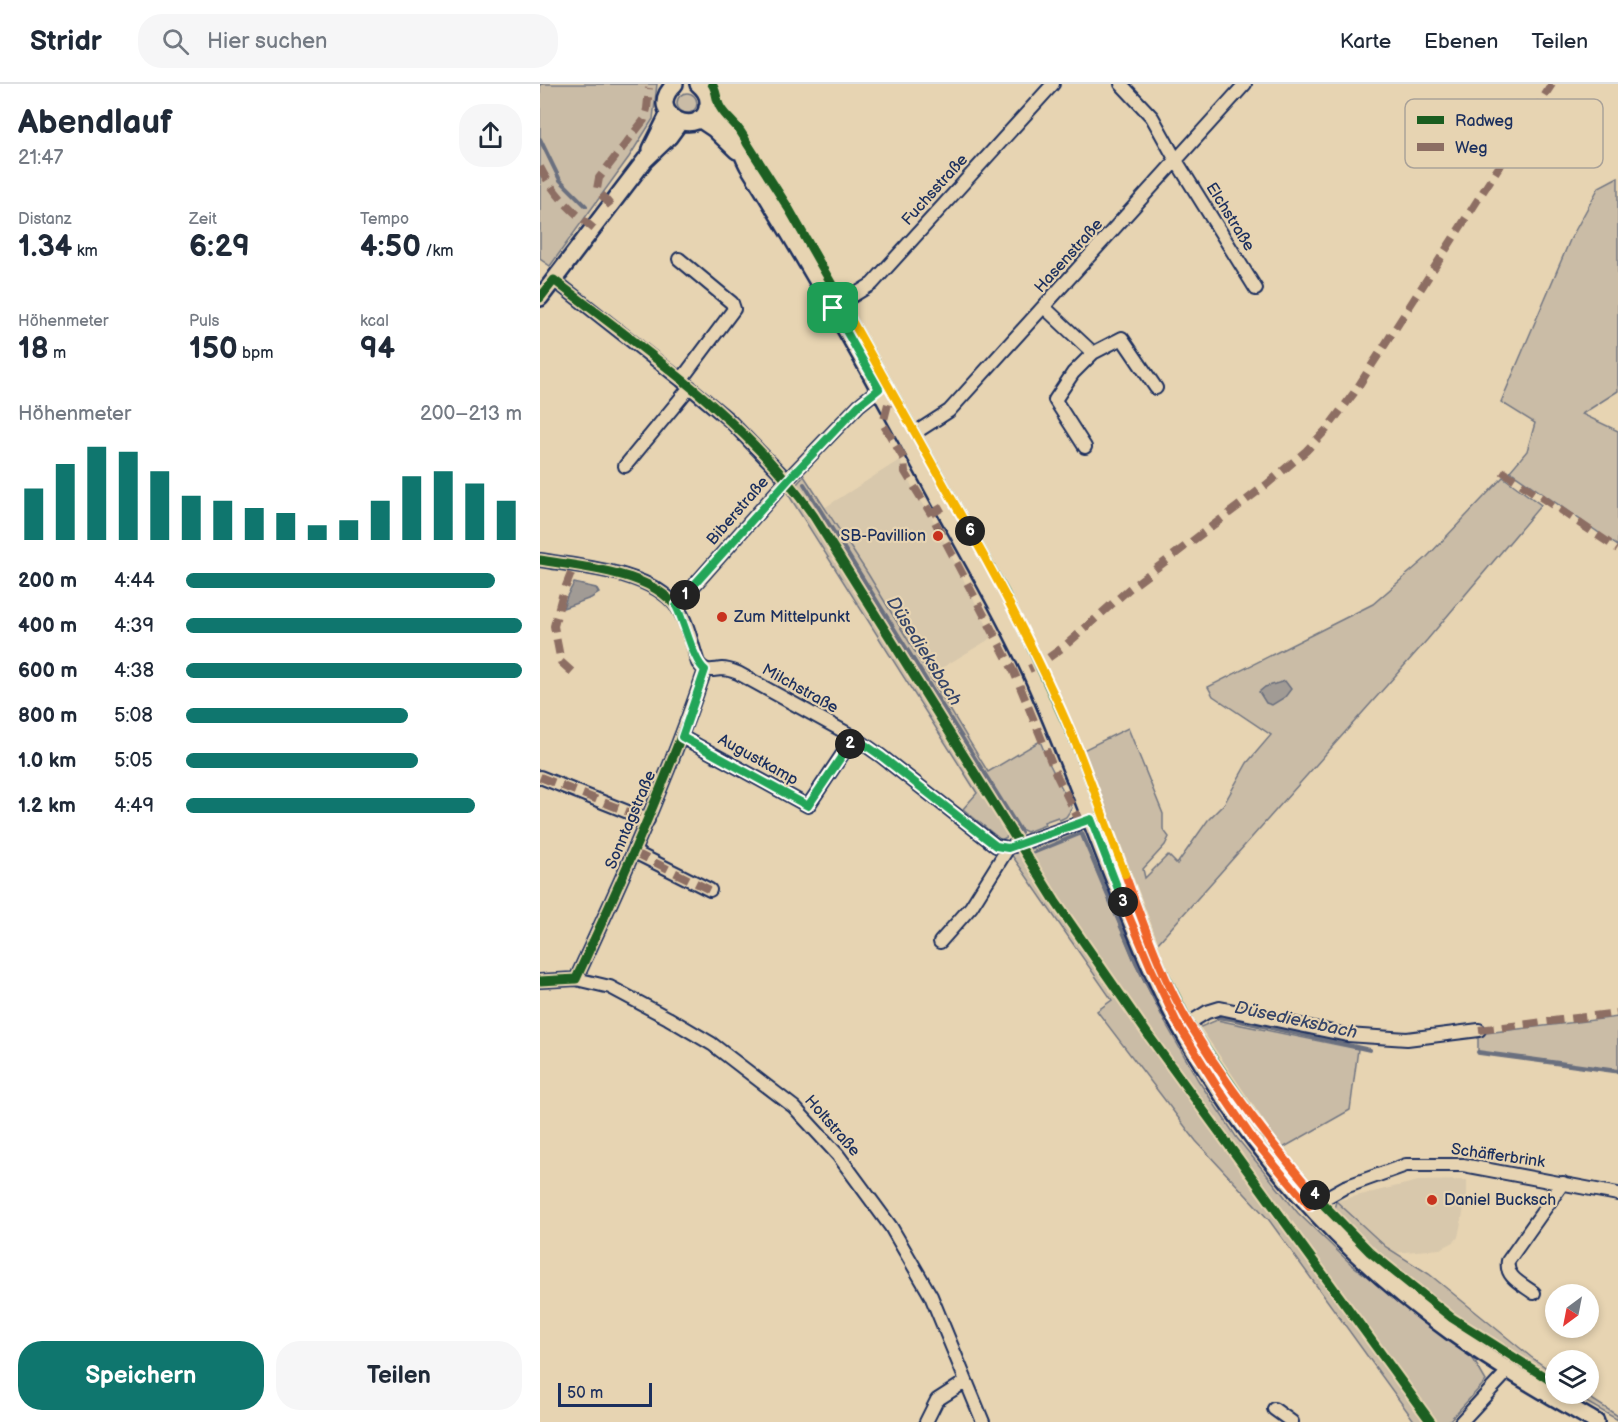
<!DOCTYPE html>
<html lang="de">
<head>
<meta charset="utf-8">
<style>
	:root { --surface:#fff; --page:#f6f6f7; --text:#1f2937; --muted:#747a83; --line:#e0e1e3; --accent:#0f766e }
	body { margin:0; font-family:"Balsamiq Sans",sans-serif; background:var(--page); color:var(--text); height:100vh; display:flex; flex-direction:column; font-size:22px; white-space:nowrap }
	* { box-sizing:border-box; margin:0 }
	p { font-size:20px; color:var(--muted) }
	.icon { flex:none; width:33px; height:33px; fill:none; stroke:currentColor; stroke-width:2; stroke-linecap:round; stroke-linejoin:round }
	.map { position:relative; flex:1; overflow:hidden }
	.drawer { display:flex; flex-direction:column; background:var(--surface); width:540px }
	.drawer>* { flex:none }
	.needle { width:39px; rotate:212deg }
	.tools { position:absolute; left:1005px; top:1200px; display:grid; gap:12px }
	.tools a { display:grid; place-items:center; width:54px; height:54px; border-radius:50%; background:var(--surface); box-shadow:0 3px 9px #0003; font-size:30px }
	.scale { position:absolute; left:18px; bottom:15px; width:94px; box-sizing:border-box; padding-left:6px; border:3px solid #1b2f5e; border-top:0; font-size:16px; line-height:21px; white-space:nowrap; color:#1b2f5e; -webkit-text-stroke:4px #e7d4b2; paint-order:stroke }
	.pin { position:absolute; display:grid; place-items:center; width:51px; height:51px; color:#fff; margin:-26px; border-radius:12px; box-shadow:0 3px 9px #0006 }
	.km { position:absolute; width:30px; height:30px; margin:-15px; border-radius:50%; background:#222; color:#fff; font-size:16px; line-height:30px; text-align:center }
	.round { display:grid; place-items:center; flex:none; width:63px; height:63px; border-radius:24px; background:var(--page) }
	.head { display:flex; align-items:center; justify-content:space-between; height:102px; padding:0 18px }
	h1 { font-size:33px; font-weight:700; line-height:45px }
	.metrics { display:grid; grid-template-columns:repeat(3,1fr); gap:9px; height:102px; padding:6px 18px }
	.metrics div { display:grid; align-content:center }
	.metrics b { font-size:30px; font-weight:700 }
	.metrics small { font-size:16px; font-weight:400 }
	.metrics p { font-size:16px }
	.chart { height:168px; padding:12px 18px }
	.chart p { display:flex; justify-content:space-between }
	.chart svg { width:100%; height:108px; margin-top:6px; stroke:var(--accent); stroke-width:6 }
	.cta { display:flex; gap:12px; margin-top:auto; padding:12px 18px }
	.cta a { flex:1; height:69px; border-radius:24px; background:var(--accent); color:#fff; font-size:24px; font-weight:700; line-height:69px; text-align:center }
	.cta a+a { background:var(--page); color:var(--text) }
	ul { padding:0 18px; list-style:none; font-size:20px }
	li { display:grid; grid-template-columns:96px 72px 1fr; align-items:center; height:45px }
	li i { height:15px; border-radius:8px; background:var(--accent) }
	header { display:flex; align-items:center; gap:36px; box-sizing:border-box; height:84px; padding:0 30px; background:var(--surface); border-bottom:2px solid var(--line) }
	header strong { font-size:28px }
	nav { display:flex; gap:33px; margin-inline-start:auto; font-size:21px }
	.search { width:420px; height:54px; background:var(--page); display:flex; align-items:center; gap:15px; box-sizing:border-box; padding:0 21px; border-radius:24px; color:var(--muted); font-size:22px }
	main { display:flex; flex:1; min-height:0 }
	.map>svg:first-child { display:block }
	.built { fill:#d8c8ac }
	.green { fill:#cabca6; stroke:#727682; stroke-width:1.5 }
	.water { fill:#a19b95; stroke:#6b707f; stroke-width:1.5 }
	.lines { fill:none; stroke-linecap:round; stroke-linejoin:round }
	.stream { stroke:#6b707f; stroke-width:4 }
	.minor-casing { stroke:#1b2f5e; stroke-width:16 }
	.tertiary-casing { stroke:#1b2f5e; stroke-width:20 }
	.minor { stroke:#e7d4b2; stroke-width:12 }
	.tertiary { stroke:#e7d4b2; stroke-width:15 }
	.quiet { stroke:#8d6e63; stroke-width:8; stroke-dasharray:15 8; stroke-linecap:butt }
	.cycleway-casing { stroke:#e7d4b2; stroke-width:13 }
	.cycleway { stroke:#1b5e20; stroke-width:9 }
	.split-1-casing { stroke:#fff; stroke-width:12 }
	.split-2-casing { stroke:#fff; stroke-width:12 }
	.split-3-casing { stroke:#fff; stroke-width:12 }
	.split-4-casing { stroke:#fff; stroke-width:12 }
	.split-5-casing { stroke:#fff; stroke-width:12 }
	.split-6-casing { stroke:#fff; stroke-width:12 }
	.split-7-casing { stroke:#fff; stroke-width:12 }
	.split-1 { stroke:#22a559; stroke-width:8 }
	.split-2 { stroke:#22a559; stroke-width:8 }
	.split-3 { stroke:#22a559; stroke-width:8 }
	.split-4 { stroke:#f0652b; stroke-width:8 }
	.split-5 { stroke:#f0652b; stroke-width:8 }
	.split-6 { stroke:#f5b400; stroke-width:8 }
	.split-7 { stroke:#f5b400; stroke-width:8 }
	.poi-dot { fill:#c8321e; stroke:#e7d4b2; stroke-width:2 }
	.labels { text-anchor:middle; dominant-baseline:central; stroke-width:4.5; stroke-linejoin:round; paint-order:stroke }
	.street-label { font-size:16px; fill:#1b2f5e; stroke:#e7d4b2 }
	.poi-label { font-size:16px; fill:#1b2f5e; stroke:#e7d4b2; text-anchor:start }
	.water-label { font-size:18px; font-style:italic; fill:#364569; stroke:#e7d4b2 }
	.key { fill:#e7d4b2; stroke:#aaa299; stroke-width:1.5 }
	.key-label { font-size:16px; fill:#1b2f5e }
</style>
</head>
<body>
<header>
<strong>Stridr</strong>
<div class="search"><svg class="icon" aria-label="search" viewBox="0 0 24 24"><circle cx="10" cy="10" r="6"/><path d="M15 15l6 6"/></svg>Hier suchen</div>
<nav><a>Karte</a><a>Ebenen</a><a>Teilen</a></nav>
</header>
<main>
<section class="drawer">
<div class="head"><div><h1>Abendlauf</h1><p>21:47</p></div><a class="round"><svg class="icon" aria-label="share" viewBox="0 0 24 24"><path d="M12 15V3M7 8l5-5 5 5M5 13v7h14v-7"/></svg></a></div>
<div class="metrics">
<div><p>Distanz</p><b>1.34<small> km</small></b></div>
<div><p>Zeit</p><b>6:29</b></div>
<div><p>Tempo</p><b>4:50<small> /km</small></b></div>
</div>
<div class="metrics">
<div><p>Höhenmeter</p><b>18<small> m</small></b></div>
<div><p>Puls</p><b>150<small> bpm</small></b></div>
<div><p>kcal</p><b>94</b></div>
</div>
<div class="chart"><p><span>Höhenmeter</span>200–213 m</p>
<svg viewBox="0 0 160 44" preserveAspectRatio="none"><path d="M5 44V23M15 44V13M25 44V6M35 44V8M45 44V16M55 44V26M65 44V28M75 44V31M85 44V33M95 44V38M105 44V36M115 44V28M125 44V18M135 44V16M145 44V21M155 44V28"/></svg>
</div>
<ul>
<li><b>200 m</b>4:44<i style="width:92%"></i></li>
<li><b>400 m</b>4:39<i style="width:100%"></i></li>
<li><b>600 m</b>4:38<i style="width:100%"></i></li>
<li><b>800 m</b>5:08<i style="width:66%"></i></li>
<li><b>1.0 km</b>5:05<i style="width:69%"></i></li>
<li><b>1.2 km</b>4:49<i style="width:86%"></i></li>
</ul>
<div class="cta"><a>Speichern</a><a>Teilen</a></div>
</section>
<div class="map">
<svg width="1078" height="1338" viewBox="0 0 1078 1338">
	<rect width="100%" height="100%" fill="#e7d4b2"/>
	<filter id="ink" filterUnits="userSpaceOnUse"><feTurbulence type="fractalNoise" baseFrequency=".0167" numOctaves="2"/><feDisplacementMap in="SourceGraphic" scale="12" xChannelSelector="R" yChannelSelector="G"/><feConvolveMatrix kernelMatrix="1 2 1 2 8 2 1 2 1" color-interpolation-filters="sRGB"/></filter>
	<g filter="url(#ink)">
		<path class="built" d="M361,375L362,386L392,434L453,553L390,591L284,424Z
			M927,1096V1110L918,1153L914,1158L900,1165L853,1169L796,1117L878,1097Z"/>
		<path class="green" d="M0,0H117L113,35L89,73L10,182L0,175Z
			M137 19a10 10 0 1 1 20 0a10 10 0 1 1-20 0Z
			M1078,93V307L1042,330L1078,347V462L970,387L987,367L995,339L961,318L1030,156L1059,103Z
			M264,392L328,490L448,688L500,657L509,679L532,724L526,733L520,736L518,733L504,738L505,741L487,748L481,745L461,756L423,725L437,709L248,410Z
			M963,393L1001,421L887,556L617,860L541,667L588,644L623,730V745L629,753L625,761L603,785L605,794L628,771L637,780L668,736L684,720L707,679L731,651L673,612L668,603L833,520L886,474Z
			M539,747L595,879L626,940L658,996L697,1054L758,1129L812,1181L932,1273L946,1297L908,1338H875L729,1136L656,1057L557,927L572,916L471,770L491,765Z
			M1078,933V989L938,970V950Z
			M677,936L818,965L810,1026L741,1065L698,1005L658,944Z
			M796,1117L846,1163L889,1190L991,1273L1015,1290V1300C975,1277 936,1253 899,1225C861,1196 827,1162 793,1129Z
			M1032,1310H1044L1078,1332V1336Z"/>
		<path class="water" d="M34,499L56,504L59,509L51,514L23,524L27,512Z
			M745,597L751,605L745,613L732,621L726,619L719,608L725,603Z"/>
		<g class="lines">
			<path class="stream" d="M0,55L20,96L46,122
				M264,400L481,748
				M493,769L542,749L596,878L626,937
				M676,933L691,935L830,966
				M938,968L1078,987"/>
			<g class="minor-casing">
				<path id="minor" d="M581,0L612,33L637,78L716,205
					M139,175L192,219L194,225L141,296
					M14,196L141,296L189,336L247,396
					M293,224L332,200L513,0
					M505,224L553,269
					M367,354L409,327L705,0
					M545,363L515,316L533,289L553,269L582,254L616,304
					M85,382L150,303
					M0,476C41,483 110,487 137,523C148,538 152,561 158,579C166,589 171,586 182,585C188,585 193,587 198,589L314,653L341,672L456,762L468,764L551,735
					M136,522L247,396L319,321L339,305
					M142,653L268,722L314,653
					M0,693L108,736
					M94,768L170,806
					M400,858L431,823L468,764
					M36,895C83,793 129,692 165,586
					M0,897L36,895L70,903L128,934L172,960L254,1023L298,1071L351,1143L391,1212L443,1338
					M641,944L667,928L680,924L807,951L867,955L939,946
					M769,1123L805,1103L866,1081H923L1078,1110
					M994,1209C982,1200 965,1193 968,1177L1023,1099
					M734,1325L752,1338
					M386,1338L397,1316L425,1298
					M921,1338L968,1287"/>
			</g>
			<g class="tertiary-casing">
				<path id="tertiary" d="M135,0C101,31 164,58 168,20C169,11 164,5 158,0
					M167,23C178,32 188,40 195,53C200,63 203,73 208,82C247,144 284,208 320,271C348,321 375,371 402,421C432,476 464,530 490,587C529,673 559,763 597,851C609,880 622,911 638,939C706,1060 798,1167 911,1248C957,1281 1006,1309 1056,1338
					M159,35L174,45L197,67
					M111,65L129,29
					M0,214L105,76L129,53L140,38"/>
			</g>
			<use href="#minor" class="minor"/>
			<use href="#tertiary" class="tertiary"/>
			<path class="quiet" d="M0,83C14,111 30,125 54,145
				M71,122L57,105L59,94L104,36L107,25L109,4
				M348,320L343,340L364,375L365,388L391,430
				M962,387L1078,465
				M403,423L391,430L474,588L516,690L540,738
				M489,585L500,580L526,561L589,505L726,401L766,367L786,346L814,309L1012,0
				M32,588L21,578L14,542L22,512L34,482
				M0,693L108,736
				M94,768L170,806
				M939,946L1078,929"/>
			<g class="cycleway-casing">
				<path id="cycleway" d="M172,0C177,7 176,16 180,23C188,37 199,40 207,59L249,125L331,269L465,508L537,664L618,876L650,940L725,1050L760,1094L779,1116L830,1168L912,1234L1016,1300
					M0,214L14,196C105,267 206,335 273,431L515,817L609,952L891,1338
					M0,476C41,483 122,488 141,532C148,547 152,577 165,586C129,692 83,793 36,895L0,897
					M136,522L247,396L319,321L339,305L293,224L300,220"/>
			</g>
			<use href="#cycleway" class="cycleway"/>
		</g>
	</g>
	<g class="lines" filter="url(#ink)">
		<g class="split-1-casing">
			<path id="split-1" d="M145,511L248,396L319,321L339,305L293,224"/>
		</g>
		<g class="split-2-casing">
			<path id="split-2" d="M145,511L136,522C145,538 153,577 165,586L142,653L268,722L310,660"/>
		</g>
		<g class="split-3-casing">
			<path id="split-3" d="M310,660L314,653L341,672L456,762L468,764L551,735L583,818"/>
		</g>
		<g class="split-4-casing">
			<path id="split-4" d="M583,818L611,884L637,939L676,1001L712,1054L769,1122L778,1116L775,1111"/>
		</g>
		<g class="split-5-casing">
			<path id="split-5" d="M585,790C604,841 622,894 650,941C687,1001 730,1058 775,1111"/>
		</g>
		<g class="split-6-casing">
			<path id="split-6" d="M430,447C470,518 507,590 538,665C554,706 569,748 585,790"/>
		</g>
		<g class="split-7-casing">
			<path id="split-7" d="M293,224L302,219L430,447"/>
		</g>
		<use href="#split-1" class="split-1"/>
		<use href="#split-2" class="split-2"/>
		<use href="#split-3" class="split-3"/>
		<use href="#split-4" class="split-4"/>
		<use href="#split-5" class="split-5"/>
		<use href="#split-6" class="split-6"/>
		<use href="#split-7" class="split-7"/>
	</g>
	<g class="poi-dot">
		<circle cx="398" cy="452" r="6"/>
		<circle cx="182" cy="533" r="6"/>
		<circle cx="892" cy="1116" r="6"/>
	</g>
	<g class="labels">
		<g class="street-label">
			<text transform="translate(395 106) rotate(-48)">Fuchsstraße</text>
			<text transform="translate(690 133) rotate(58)">Elchstraße</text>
			<text transform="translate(529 172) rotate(-48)">Hasenstraße</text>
			<text transform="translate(198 427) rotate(-49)">Biberstraße</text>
			<text transform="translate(260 605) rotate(29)">Milchstraße</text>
			<text transform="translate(218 676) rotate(29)">Augustkamp</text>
			<text transform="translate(91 736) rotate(-67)">Sonntagstraße</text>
			<text transform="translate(292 1042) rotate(49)">Holtstraße</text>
			<text transform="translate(958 1072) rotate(8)">Schäfferbrink</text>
		</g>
		<g class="poi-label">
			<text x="386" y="452" text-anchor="end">SB-Pavillion</text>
			<text x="194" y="533">Zum Mittelpunkt</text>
			<text x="904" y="1116">Daniel Bucksch</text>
		</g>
		<g class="water-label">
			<text transform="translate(384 567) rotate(58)">Düsedieksbach</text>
			<text transform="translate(756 936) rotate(12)">Düsedieksbach</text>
		</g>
	</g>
	<rect x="865" y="15" width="198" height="69" rx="9" class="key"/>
	<rect x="877" y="32" width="27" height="8" fill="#1b5e20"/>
	<rect x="877" y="59" width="27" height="8" fill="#8d6e63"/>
	<g class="key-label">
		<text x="915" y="42">Radweg</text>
		<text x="915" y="69">Weg</text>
	</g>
</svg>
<div class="tools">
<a><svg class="needle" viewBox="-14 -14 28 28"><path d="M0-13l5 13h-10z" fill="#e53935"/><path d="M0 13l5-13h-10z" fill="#747a83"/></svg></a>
<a><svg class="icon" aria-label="layers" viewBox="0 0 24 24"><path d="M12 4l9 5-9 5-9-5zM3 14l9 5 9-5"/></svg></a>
</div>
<div class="scale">50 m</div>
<div class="pin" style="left:293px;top:224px;background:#1e9e55"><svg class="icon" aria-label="arrive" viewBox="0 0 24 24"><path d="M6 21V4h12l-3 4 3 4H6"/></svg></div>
<b class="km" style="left:145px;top:511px">1</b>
<b class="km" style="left:310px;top:660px">2</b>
<b class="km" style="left:583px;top:818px">3</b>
<b class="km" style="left:775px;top:1111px">4</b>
<b class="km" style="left:430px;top:447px">6</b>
</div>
</main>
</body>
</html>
